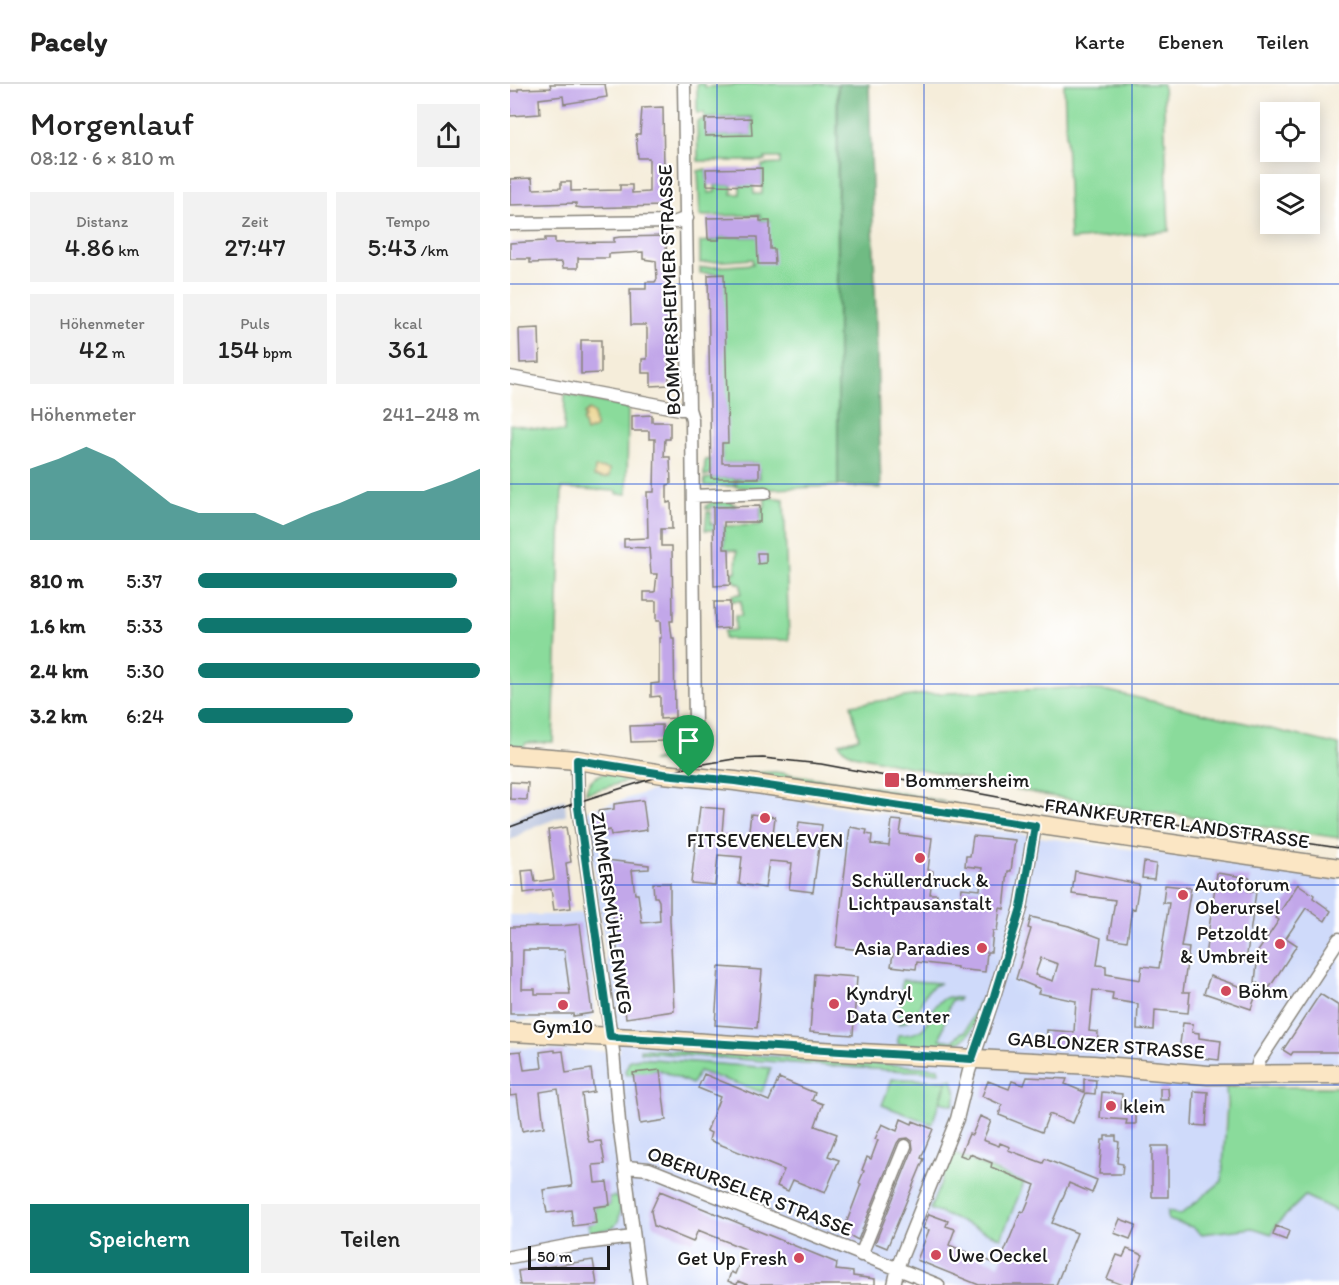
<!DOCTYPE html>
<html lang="de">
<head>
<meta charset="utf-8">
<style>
	:root { --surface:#fff; --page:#f2f2f2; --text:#222; --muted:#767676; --line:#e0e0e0; --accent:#0f766e }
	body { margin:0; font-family:Itim,sans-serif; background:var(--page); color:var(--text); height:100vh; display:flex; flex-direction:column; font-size:22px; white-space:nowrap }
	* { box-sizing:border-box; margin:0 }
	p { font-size:20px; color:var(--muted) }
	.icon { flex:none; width:33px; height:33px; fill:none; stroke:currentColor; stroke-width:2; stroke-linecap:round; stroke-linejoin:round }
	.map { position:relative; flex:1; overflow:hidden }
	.side { display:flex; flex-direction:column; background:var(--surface); width:510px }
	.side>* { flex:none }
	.tools { position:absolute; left:750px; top:18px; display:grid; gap:12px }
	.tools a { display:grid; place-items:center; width:60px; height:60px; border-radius:0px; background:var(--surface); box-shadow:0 3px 15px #0003; font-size:30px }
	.scale { position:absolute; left:18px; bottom:15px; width:82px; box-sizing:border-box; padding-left:6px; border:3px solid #1c1c1c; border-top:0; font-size:16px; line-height:21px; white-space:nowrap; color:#1c1c1c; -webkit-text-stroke:4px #fff; paint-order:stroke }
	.pin { position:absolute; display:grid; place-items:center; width:51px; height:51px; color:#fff; margin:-62px -26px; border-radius:50% 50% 50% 0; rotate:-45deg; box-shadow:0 0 6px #0007 }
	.pin .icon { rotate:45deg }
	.round { display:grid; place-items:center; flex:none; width:63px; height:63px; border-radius:0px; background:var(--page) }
	.summary { display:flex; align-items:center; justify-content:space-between; height:102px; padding:0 30px }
	h1 { font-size:33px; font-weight:600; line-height:45px }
	.metrics { display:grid; grid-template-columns:repeat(3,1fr); gap:9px; height:102px; padding:6px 30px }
	.metrics div { display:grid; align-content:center; border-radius:0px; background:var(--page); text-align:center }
	.metrics b { font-size:26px; font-weight:600 }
	.metrics small { font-size:16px; font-weight:400 }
	.metrics p { font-size:16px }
	.chart { height:168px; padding:12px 30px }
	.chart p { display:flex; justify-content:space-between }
	.chart svg { width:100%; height:108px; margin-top:6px; fill:var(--accent); opacity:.7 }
	.action { display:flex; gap:12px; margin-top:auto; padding:12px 30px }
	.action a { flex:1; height:69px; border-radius:0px; background:var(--accent); color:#fff; font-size:24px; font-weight:600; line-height:69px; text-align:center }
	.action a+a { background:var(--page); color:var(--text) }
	ul { padding:0 30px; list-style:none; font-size:20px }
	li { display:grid; grid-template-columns:96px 72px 1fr; align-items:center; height:45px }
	li i { height:15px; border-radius:8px; background:var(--accent) }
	header { display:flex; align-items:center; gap:36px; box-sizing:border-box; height:84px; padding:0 30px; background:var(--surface); border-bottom:2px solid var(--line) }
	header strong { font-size:28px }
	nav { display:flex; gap:33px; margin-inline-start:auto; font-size:21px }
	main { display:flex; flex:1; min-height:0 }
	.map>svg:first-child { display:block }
	.built { fill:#cfdafa }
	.industrial { fill:#bac4de }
	.green { fill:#8adb9b; stroke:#537c5c; stroke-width:1.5 }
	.forest { fill:#6fbb83; stroke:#466c50; stroke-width:1.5 }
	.sand { fill:#eeda9e; stroke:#857b5d; stroke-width:1.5 }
	.building { fill:#c2a7e9; fill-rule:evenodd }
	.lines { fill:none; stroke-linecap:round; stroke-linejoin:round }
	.minor-casing { stroke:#88847b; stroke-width:15 }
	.secondary-casing { stroke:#88847b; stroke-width:21 }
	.minor { stroke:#fff; stroke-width:12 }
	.secondary { stroke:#fbe6c4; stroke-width:18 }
	.tram { stroke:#1c1c1c; stroke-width:1.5 }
	.route-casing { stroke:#fff; stroke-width:12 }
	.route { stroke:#0f766e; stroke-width:8 }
	.grid { fill:none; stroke:#1d4ed8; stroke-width:1.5; stroke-opacity:0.55 }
	.poi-dot { fill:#d1495b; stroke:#fff; stroke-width:2 }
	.labels { text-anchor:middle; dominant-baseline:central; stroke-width:4.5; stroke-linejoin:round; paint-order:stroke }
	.street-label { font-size:20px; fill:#1c1c1c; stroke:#fff }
	.poi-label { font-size:20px; fill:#1c1c1c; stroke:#fff; text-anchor:start }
</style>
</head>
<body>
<header>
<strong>Pacely</strong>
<nav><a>Karte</a><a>Ebenen</a><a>Teilen</a></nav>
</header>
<main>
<section class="side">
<div class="summary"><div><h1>Morgenlauf</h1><p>08:12 · 6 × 810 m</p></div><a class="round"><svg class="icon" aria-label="share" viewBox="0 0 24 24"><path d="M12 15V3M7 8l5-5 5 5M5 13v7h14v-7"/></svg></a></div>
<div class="metrics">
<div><p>Distanz</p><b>4.86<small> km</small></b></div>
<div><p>Zeit</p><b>27:47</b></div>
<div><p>Tempo</p><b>5:43<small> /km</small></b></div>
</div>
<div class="metrics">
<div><p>Höhenmeter</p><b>42<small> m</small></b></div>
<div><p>Puls</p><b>154<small> bpm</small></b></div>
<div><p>kcal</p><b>361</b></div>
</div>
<div class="chart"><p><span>Höhenmeter</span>241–248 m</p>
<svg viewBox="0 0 160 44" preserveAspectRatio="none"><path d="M0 44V15L10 11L20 6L30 11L40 20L50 29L60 33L70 33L80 33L90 38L100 33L110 29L120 24L130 24L140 24L150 20L160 15V44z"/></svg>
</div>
<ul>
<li><b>810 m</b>5:37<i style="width:92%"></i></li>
<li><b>1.6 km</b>5:33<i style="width:97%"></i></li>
<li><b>2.4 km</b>5:30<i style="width:100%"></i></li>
<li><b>3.2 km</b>6:24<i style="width:55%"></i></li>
</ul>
<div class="action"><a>Speichern</a><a>Teilen</a></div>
</section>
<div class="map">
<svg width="829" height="1201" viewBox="0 0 829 1201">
	<rect width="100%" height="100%" fill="#fff"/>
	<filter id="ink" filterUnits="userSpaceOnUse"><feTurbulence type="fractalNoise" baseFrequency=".0167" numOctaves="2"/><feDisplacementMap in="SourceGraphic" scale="12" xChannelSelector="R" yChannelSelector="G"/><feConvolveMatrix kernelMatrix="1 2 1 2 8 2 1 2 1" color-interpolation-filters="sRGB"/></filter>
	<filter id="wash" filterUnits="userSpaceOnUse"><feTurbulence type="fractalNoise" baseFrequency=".008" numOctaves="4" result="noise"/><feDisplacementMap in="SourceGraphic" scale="24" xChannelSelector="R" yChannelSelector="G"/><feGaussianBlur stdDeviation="1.35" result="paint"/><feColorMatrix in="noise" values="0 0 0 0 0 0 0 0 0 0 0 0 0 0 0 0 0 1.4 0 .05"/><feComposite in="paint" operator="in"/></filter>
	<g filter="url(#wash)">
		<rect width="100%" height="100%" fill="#f5edda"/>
		<path class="built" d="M157,702L223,707L530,753L829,794V979L717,981L712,1097L670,1131L658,1126V1136L682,1143L691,1150L743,1144L762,1150L766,1141L795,1112L829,1128V1201H0V963L109,968L76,727Z
			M82,828L84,931L76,938L0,936V831H43Z"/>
		<path class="industrial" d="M55,715L56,731L21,744L0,756V737L17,728Z"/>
		<path class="green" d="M187,0H194L195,3L245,0H327L328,402L263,405L226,403L227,394H250L248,379H202L201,390L194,392L195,376L212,374L213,190L190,189V184L243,180L242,175L190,179V158L209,156V153H250L260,137H250V131L190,132L188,87L196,85L199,109L205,108V101H222V110H230V100H243L244,110H252V81L270,80V74H255L256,77H188L187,37L195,35L196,52L241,51L242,33L194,34V29H187Z
			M554,0H653L659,147L560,156Z
			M55,310L118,324L117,410H107V407L52,404L43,658L16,659L14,663L0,662V340L54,348Z
			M202,394H225L224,402H195L194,395Z
			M255,413L274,415L279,556L214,555V547L225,546V532H231V517H222V511L231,510V501L223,496V488H226L227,467L214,465V446H195L197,428H201V440H213L214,442L250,441L251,423H255Z
			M203,417H221L222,420H225V423H201V425H196V422Z
			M559,604L599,607L829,661V754L539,712L343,671L333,665L329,659L349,654L341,621L415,610Z
			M167,668L172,671C163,678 154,680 142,677Z
			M265,688L364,703L449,721L338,704L266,696L231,689Z
			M94,689L129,694L76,709C77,697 84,693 94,689Z
			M392,896L430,899C402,910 420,932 389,940Z
			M438,913L449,914L448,917L441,916L430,955L443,957L452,948H455L469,918L475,921C469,931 464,944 456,953C442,967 407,961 388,960V951C432,951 409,923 438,913Z
			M130,965C229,969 329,978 429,984V988L378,986L130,968Z
			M130,974L261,984L252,1008L189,987L182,1000L150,986L116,991L115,987L120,976Z
			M382,995L437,996L422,1040L372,1021Z
			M438,995H442L446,1010L443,1021L430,1018Z
			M716,1003H829V1128L795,1112L766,1141L762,1150L743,1144L691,1150L682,1143L658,1136V1126L670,1131L712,1097L717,1020Z
			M443,1069L514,1099L491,1154L420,1125Z
			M104,1112L109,1116C113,1143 105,1145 80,1148L78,1140L86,1138L84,1123L100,1121L99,1113Z"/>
		<path class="forest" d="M328,0H359L371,404L328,402Z"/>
		<path class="sand" d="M79,326L84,330L85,344L76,348L73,337L75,333L74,330Z
			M85,384L100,385L99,393L93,394L84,392Z"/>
		<g id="blocks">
			<path class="building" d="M40,0H95L97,13L54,20L53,12L29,15L30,30L0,32V7H8V5L41,4Z
				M153,23L154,87V98H152L153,122L73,124L66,123V119L0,121V95L22,94L23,105L51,104V98H61V107L110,106V101H122V109L139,108V74H128L126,50H130L132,24Z
				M241,34L242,51L195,52V35Z
				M252,84V102L197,101L196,85Z
				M250,133V137H260V165H264L265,180H248L247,153H209V156H199L198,154L197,134Z
				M156,152L159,301L141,302V289H132V275H137V245L135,241H121L120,205H136V198H145L147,195L146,177L133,175V168L99,170V174H68V184H53L52,178L20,179V175H0V159L35,157V154H45V159L104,158V154L110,153Z
				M214,190L218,359H212V379H249V394H201L198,191Z
				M29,244L30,278L10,279L9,245Z
				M71,256H91V289L71,290Z
				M142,331V338H160V355H155L154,373H160L161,400L157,401V419L161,418L162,445H151V462H162L163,537H160L162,554H164L165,634L150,635V612L141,613V600L149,599V554H151L150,537H146V517H134V508H145L147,490H141L139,464L114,463V455L138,454L137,408H144L145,355H139V347H122V332Z
				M250,422V438H214V465H219L220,501L204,502L203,423Z
				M247,469H256V479L248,480Z
				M204,518H220V544L205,545Z
				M152,641L153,657L121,658L120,642Z
				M0,698L18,699L17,716L0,715Z
				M133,716L137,746L101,751L100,746L91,748L88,727L104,725V720Z
				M190,723L214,725L212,749L227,751L238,753L241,730L265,733L262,758L274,761L286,762L289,738L312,741L303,808L279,805L282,779L272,778L259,777L255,804L229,800L232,773L208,771L205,801L181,799Z
				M382,736L392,737L390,750L422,754L418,786L423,787L420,810H427V817L450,820L452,804L470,806L472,784L455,782L456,772H460L463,752L505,756L501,787H498L494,825L490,824L487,847H483L481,868H477L475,888L447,885V883L407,878L406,885L381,882L383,870L326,863L340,743L357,746L356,750L362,751L361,760L379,762Z
				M56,743L61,778L56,779L61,824L44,826L41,805L14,809L12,787L23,786L25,798L44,795L38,746Z
				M96,776L139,781V785L122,786L125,810H128L132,839L150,837L149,817L147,813H144L143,799H160V836L164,927L116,934Z
				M634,778L646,780L644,795L632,794Z
				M565,787L629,800L625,825L622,824L617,857L599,854L605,816L562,810Z
				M707,789L740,794L738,807L746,808L736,877L695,872Z
				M788,800L804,811L803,814L821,827L815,837L796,824L776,854L787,861L758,906L745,898L747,879L741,878L769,836L766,834Z
				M655,801L681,804L671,863L679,864L673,908H680L678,929L645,926L644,946L627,945L628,920L602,916L603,909L583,906L579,947L588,948L587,965L574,964V957L571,964L536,961L537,946L564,948L566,917L528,909L530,905L506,895L521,845L518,844L521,833L559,842L591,854L587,881L596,882V890L630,896L632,882L649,884L659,819H653ZM531,874L548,880L543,897L525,891Z
				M70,840L82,929L63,932V930H0V843L51,842ZM13,866H54L60,910H25V905H12Z
				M209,883L252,886L247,944L205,941Z
				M304,890L347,893L343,951L300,948Z
				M700,892L734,904L746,911L741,925L694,909Z
				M810,910L829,922V968H783L781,971L773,966Z
				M673,939L683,940L682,948L689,949V954L711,957L709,976L692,974L693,969L669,966Z
				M45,966V968L53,967L56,989L81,985L84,1008L72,1010L77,1050L79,1058L91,1057L95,1080L83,1081L85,1099L97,1098L100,1121L84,1123L86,1139L63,1142L61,1126L37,1129L33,1106L62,1102L48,1005L30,1008L34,1043L17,1046L12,1047L7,1011L0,1012V968L11,967L14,986L32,984L30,968Z
				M150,986L156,1036L130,1040L123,989Z
				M194,990L259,1017L269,994L305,1009L302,1016L313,1020L305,1042L327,1050L318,1072L329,1076L315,1109L283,1096L278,1107L267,1102L274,1086L199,1056L201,1049L197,1047L210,1013L188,1004Z
				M517,993L557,995L555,1000L574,1008V995L586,996L585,1010L576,1009L563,1039L539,1030L532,1048L489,1031L492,1021L472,1012L478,997L499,1005L502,997L514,1001Z
				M650,1004H658L659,1016H650Z
				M684,1007L698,1008L696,1042L682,1041Z
				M592,1008L612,1010L611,1025H626V1040H616L617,1036L590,1034Z
				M470,1032L481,1037L473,1056L489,1062L490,1059L500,1063L498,1066L533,1079L535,1075L587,1096L582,1109L559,1099L551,1118L542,1139L567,1149L546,1201H469L407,1176L419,1146L413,1144L419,1130L438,1137L436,1142L445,1145L439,1161L489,1181L511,1127L514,1128L525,1101L481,1083L482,1079L460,1070L458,1074L450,1071L459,1050L462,1051Z
				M391,1035L402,1040L403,1037L423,1045L411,1074L414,1075L404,1099L377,1164L365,1159L403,1065L402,1057L398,1054L390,1055L387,1059L348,1156L333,1148L351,1100L349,1099L354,1087L352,1086L357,1073L361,1075L368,1056L365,1055L372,1040L387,1047Z
				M595,1052H606V1057L609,1058L607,1079L613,1080L612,1090H589L592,1056H595Z
				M642,1062H658V1113H642Z
				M150,1107L327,1179L326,1186L343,1188V1192L365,1195V1201H238L228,1197L227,1201L218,1197L221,1188L225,1190L235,1165L188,1146L183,1158L144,1142L141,1127Z
				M610,1135L626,1141L620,1155L604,1149Z
				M766,1142L779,1147L776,1156L763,1151Z
				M617,1165L633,1171L621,1201H613L597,1195L607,1171L613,1173Z
				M83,1176L87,1201H10L8,1187Z"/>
		</g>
	</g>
	<g filter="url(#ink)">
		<use href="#blocks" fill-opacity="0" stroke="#88847b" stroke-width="1.5"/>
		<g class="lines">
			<g class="minor-casing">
				<path id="minor" d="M174,0L179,325L182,335L185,645L179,693
					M0,140L166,138L177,134
					M0,293L170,325H179
					M183,412L255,409
					M67,676L68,723L103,967L109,1038L130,1201
					M745,991L749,977L829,855
					M116,1083L139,1085L428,1201
					M351,1171L395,1062
					M0,1173L67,1160L123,1153
					M384,1201L389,1179L447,1035L459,987L484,912L511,824L525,742"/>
			</g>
			<g class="secondary-casing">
				<path id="secondary" d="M0,671L67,676L153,690L225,697L829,784
					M0,948L124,954L311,967L583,981L698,991L829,990"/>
			</g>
			<use href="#minor" class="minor"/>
			<use href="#secondary" class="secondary"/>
			<path class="tram" d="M0,743L68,718L182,682L224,675L253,674L311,680L504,716L541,725L689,743L829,764"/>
		</g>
	</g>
	<g class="lines" filter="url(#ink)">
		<g class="route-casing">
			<path id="route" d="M67,676L153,690L225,697L525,742L511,824L484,912L462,975L100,953L68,723Z"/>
		</g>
		<use href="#route" class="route"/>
	</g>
	<path class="grid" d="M207,0V1201M414,0V1201M622,0V1201M0,200H829M0,400H829M0,600H829M0,801H829M0,1001H829"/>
	<g class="poi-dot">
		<rect x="374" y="688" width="16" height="16" rx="3"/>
		<circle cx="255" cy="734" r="6"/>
		<circle cx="410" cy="774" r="6"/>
		<circle cx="673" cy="811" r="6"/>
		<circle cx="770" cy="860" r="6"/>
		<circle cx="472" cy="864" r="6"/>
		<circle cx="716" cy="907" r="6"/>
		<circle cx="324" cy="920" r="6"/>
		<circle cx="53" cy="921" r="6"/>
		<circle cx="601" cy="1022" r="6"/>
		<circle cx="426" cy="1171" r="6"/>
		<circle cx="289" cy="1174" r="6"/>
	</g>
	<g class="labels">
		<g class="street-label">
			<text transform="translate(159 206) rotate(-92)">BOMMERSHEIMER STRASSE</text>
			<text transform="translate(667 739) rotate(8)">FRANKFURTER LANDSTRASSE</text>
			<text transform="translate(102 829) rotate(82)">ZIMMERSMÜHLENWEG</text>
			<text transform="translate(596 961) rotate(4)">GABLONZER STRASSE</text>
			<text transform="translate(240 1107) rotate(21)">OBERURSELER STRASSE</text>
		</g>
		<g class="poi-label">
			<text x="395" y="696">Bommersheim</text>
			<text x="255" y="756" text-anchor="middle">FITSEVENELEVEN</text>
			<text x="410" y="796" text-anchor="middle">Schüllerdruck &amp;<tspan x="410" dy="23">Lichtpausanstalt</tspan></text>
			<text x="685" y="800">Autoforum<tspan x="685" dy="23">Oberursel</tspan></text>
			<text x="758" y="849" text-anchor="end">Petzoldt<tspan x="758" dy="23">&amp; Umbreit</tspan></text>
			<text x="460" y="864" text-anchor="end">Asia Paradies</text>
			<text x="728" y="907">Böhm</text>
			<text x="336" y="909">Kyndryl<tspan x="336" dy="23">Data Center</tspan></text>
			<text x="53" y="942" text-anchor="middle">Gym10</text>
			<text x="613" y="1022">klein</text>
			<text x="438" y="1171">Uwe Oeckel</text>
			<text x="277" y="1174" text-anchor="end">Get Up Fresh</text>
		</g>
	</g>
</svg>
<div class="tools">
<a><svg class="icon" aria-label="locate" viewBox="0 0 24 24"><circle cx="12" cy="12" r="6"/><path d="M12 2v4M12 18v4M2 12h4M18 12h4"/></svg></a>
<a><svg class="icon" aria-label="layers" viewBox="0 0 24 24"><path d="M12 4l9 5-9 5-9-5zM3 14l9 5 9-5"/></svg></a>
</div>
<div class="scale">50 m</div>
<div class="pin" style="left:179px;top:693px;background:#1e9e55"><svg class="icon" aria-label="arrive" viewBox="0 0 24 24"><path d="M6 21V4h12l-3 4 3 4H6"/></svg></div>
</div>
</main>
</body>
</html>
